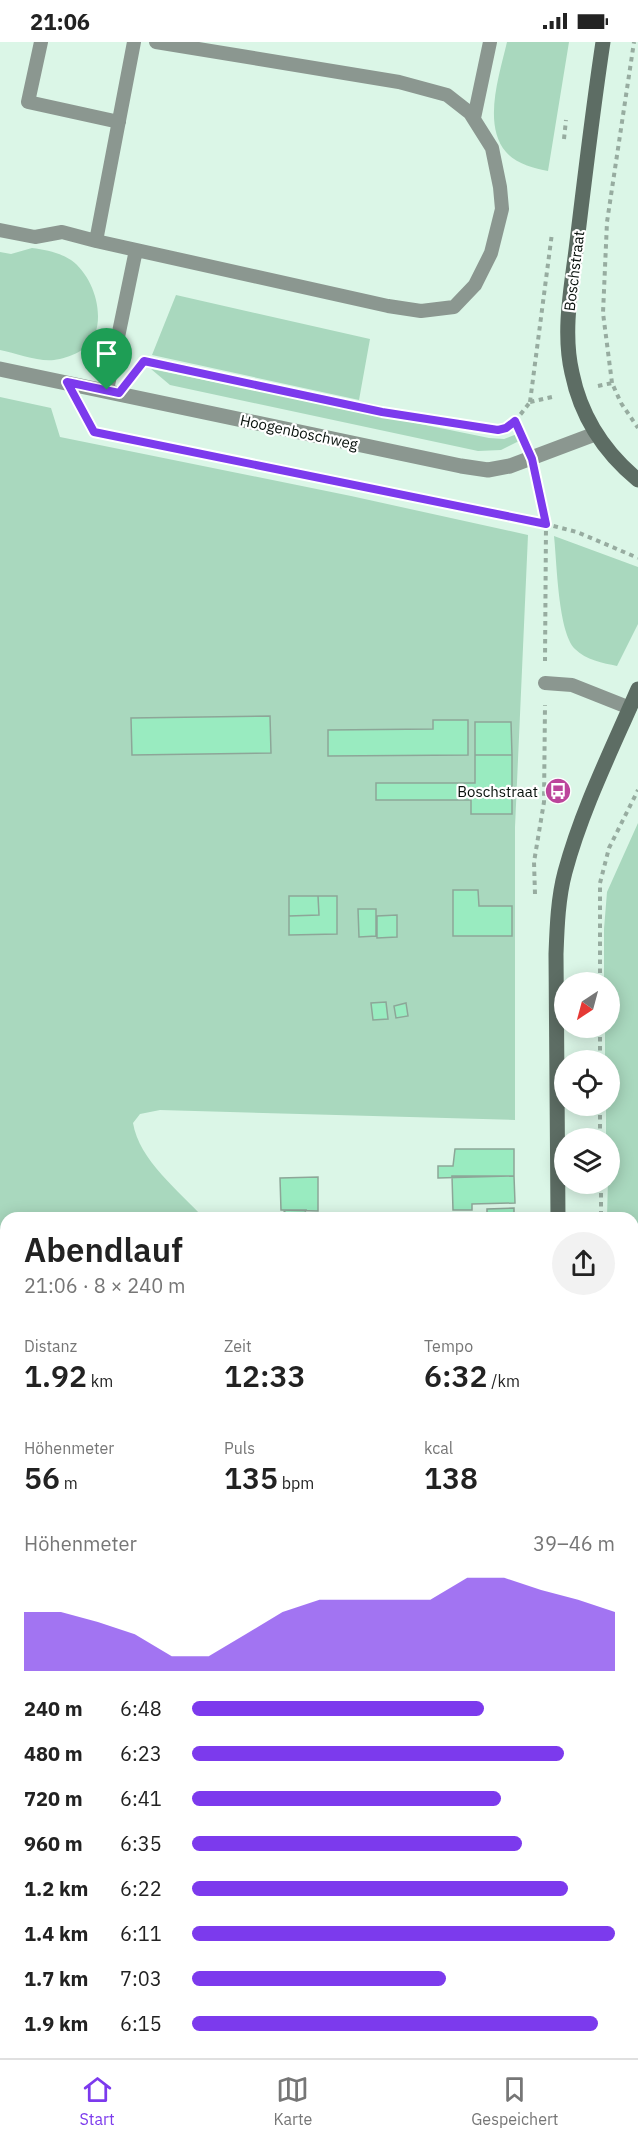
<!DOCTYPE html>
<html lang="de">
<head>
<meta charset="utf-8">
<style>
	:root { --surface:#fff; --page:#f2f2f2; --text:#222; --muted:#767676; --line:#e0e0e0; --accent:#7c3aed }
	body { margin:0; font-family:"IBM Plex Sans",sans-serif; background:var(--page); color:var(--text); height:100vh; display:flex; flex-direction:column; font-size:22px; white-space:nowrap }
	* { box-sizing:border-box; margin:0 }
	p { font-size:20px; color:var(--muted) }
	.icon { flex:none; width:33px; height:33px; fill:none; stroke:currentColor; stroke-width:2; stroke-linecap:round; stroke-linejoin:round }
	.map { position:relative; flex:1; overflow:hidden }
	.side { position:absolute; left:0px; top:1170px; width:639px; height:846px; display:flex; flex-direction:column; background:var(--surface); border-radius:18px 18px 0 0; box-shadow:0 3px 15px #0003 }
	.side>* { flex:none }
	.needle { width:39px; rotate:216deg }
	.controls { position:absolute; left:554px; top:930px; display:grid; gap:12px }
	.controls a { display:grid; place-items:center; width:66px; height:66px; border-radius:50%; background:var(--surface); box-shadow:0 3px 15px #0003; font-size:30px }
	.pin { position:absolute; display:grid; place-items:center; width:51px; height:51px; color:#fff; margin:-62px -26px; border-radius:50% 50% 50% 0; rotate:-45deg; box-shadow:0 0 6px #0007 }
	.pin .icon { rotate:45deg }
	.round { display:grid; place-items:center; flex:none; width:63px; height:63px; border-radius:32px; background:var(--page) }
	.overview { display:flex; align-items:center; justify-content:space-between; height:102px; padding:0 24px }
	h1 { font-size:33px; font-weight:600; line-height:45px }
	.metrics { display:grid; grid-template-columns:repeat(3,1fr); gap:9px; height:102px; padding:6px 24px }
	.metrics div { display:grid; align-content:center }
	.metrics b { font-size:30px; font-weight:600 }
	.metrics small { font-size:16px; font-weight:400 }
	.metrics p { font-size:16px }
	.chart { height:168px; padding:12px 24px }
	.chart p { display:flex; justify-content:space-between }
	.chart svg { width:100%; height:108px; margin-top:6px; fill:var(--accent); opacity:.7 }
	ul { padding:0 24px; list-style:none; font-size:20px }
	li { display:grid; grid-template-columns:96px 72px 1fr; align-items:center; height:45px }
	li i { height:15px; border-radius:8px; background:var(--accent) }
	.status { display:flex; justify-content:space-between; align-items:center; height:42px; padding:0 30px; background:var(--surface); direction:ltr }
	.status svg { height:16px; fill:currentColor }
	.tab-bar { display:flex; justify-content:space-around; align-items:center; height:84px; border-top:2px solid var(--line); background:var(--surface); font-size:16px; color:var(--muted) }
	.tab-bar a { display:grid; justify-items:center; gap:3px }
	.tab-bar .current { color:var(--accent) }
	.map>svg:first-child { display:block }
	.green { fill:#a9d8be }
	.building { fill:#99ebc0; stroke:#8da698; stroke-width:1.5 }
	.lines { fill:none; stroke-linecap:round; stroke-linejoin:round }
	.path { stroke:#97aca0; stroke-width:4; stroke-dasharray:4.5 4.5; stroke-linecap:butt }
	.lane { stroke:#8b9790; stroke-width:14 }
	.street { stroke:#8b9790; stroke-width:15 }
	.secondary { stroke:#5d6d64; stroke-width:15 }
	.route-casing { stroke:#fff; stroke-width:12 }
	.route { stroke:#7c3aed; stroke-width:8 }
	.labels { text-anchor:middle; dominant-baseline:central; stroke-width:4.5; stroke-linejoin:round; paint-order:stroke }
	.street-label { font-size:15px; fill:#07100b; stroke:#fff }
	.poi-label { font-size:15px; fill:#07100b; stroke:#fff; text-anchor:end }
</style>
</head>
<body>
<div class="status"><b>21:06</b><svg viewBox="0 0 49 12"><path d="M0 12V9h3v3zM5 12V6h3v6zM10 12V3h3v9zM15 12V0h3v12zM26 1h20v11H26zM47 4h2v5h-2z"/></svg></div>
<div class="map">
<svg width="638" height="2016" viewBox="0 0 638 2016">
	<rect width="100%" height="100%" fill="#dbf6e7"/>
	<path class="green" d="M507,0H569L548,129C534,126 516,122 506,110C482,82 500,31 507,0Z
		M32,206C46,208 58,210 71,218C92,233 104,268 95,292C90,308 69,316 54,318C38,320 16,311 0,308V210L11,212Z
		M176,253L370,297L359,358L152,313Z
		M151,327L489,396L504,397L517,392L519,399L501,408L478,409L170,343Z
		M0,355L51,366L60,395L351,454L528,493L515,785V1078L160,1068L140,1072L133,1081C139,1118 179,1149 204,1176H6V2010H517V2016H0Z
		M554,494L638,525V582L617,624C603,621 586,618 575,607C558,590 557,521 554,494Z
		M638,781V2016H612V2010H633V1176H607L609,1096H606V1064H609V1018H605V986H609V940H604V887L607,850Z"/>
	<path class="building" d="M270,674L271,711L132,713L131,676Z
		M433,678H468V713L328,714V688L433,687Z
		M475,680H511L512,713H475Z
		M475,713H512V772H471V758H376V741H475Z
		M453,848H478L479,864H512V894H453Z
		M289,854H318L319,873L289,874Z
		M318,854H337V892L289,893V874L319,873Z
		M358,867H376V894L359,895Z
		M397,873V895L377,896V874Z
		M386,960L388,977L373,978L371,961Z
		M406,961L408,974L396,976L394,964Z
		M455,1107H514V1134L438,1136V1124H453Z
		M452,1134H514L515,1161L472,1162V1168H453Z
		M318,1135V1169L281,1168L280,1136Z
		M514,1166V1176H487V1167Z
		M283,1168H306L303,1176H291Z
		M633,1353H638V1384H633Z"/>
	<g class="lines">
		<path class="path" d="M564,97L566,78
			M134,332L144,319L382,370L498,388C513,384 521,372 530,360
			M612,341L603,271L607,180L634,0
			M598,344L612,341L621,361L638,386
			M530,360L552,191
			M530,360L556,354
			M82,367L94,390L546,482L577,490L638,516
			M515,379L522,395
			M536,436L546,482L545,619
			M535,852L534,820L544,760L545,663
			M600,940V841L609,806L638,748
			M600,986V1018
			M600,1064V1096
			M601,1142V1176
			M0,1688L6,1691
			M633,1874L638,1876"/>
		<path class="lane" d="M41,0L28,60L119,80
			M134,0L96,199L388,264L421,269L454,265L475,243L491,211L502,167L500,145L492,106L470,71L447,53L399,40L156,0
			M474,76L490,0
			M0,188L35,195L62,190L96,199
			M107,348L136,208
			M545,641L572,643L630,666"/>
		<path class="street" d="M0,327L461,424L488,428L510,424L595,392"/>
		<path class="secondary" d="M603,0C593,66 585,133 577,200C572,243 562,288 572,331C581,375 604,410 638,438
			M558,1176L556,912C557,885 558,856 565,830C582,767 612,707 638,647
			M566,2016V2010"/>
	</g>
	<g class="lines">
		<g class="route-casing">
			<path id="route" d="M144,319L382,370L498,388L506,386L515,379L532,417L546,482L94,390L67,340L119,351Z"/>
		</g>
		<use href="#route" class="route"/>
	</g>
	<defs>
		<g id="bus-disc" transform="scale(1.35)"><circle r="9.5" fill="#bc459b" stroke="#fff"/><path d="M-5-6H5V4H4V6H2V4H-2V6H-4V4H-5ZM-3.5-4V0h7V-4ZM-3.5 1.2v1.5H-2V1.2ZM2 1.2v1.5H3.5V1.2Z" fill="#fff"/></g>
	</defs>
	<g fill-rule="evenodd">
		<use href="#bus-disc" x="558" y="749"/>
	</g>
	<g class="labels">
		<g class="street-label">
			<text transform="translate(574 229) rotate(-83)">Boschstraat</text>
			<text transform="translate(299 390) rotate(12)">Hoogenboschweg</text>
		</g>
		<g class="poi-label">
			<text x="538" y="749">Boschstraat</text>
		</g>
	</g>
</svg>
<div class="controls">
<a><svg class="needle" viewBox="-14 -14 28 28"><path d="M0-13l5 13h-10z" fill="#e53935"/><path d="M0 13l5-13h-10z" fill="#767676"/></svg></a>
<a><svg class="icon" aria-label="locate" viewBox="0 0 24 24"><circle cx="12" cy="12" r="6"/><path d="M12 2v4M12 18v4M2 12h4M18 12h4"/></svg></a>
<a><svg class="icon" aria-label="layers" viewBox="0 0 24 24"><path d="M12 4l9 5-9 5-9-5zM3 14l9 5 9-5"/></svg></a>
</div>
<div class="pin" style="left:107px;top:348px;background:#1e9e55"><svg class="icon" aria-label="arrive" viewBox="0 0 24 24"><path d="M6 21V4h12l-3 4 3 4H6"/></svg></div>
<section class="side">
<div class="overview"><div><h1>Abendlauf</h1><p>21:06 · 8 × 240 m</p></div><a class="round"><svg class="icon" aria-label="share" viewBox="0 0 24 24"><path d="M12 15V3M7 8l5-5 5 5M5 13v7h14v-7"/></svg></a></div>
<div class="metrics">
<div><p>Distanz</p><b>1.92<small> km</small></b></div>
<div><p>Zeit</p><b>12:33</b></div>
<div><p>Tempo</p><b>6:32<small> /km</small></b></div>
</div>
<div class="metrics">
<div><p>Höhenmeter</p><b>56<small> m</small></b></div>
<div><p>Puls</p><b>135<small> bpm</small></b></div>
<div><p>kcal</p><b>138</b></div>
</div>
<div class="chart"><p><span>Höhenmeter</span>39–46 m</p>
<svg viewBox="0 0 160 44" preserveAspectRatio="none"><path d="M0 44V20L10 20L20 24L30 29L40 38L50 38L60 29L70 20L80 15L90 15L100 15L110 15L120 6L130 6L140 11L150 15L160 20V44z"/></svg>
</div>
<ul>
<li><b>240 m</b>6:48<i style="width:69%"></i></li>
<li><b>480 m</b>6:23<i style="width:88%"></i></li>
<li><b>720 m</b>6:41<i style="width:73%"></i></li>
<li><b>960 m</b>6:35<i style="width:78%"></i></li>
<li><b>1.2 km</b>6:22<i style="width:89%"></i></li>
<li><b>1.4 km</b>6:11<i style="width:100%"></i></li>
<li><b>1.7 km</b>7:03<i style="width:60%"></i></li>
<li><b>1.9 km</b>6:15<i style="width:96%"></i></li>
</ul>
</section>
</div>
<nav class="tab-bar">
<a class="current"><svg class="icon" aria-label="home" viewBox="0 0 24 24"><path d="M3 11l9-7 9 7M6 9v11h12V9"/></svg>Start</a>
<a><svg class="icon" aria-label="map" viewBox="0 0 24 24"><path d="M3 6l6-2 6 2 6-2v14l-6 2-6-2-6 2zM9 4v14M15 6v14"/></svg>Karte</a>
<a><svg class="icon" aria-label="saved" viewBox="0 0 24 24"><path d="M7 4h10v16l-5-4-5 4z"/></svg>Gespeichert</a>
</nav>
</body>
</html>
